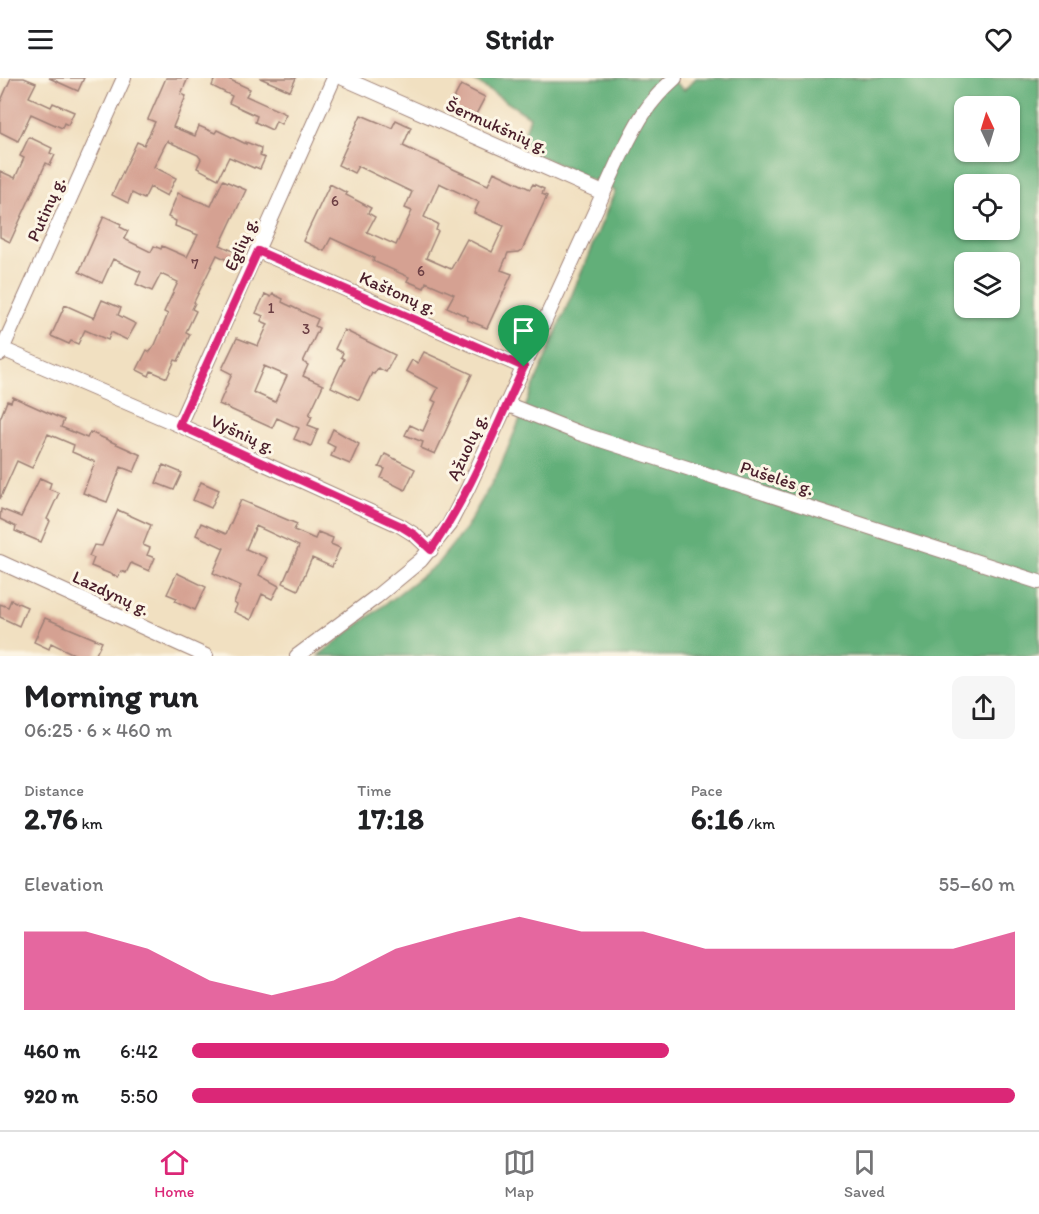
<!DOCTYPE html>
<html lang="en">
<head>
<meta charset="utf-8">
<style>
	:root { --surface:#fff; --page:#f6f6f6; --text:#202124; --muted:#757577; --line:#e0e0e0; --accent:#db2777 }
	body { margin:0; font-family:Itim,sans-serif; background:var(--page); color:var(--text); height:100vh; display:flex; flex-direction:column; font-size:22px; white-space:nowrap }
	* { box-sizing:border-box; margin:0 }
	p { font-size:20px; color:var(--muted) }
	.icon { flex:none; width:33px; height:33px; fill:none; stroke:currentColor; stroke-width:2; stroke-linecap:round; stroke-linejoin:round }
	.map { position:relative; height:578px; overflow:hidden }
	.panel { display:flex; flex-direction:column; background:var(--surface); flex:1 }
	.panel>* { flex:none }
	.needle { width:39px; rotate:356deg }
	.controls { position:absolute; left:954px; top:18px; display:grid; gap:12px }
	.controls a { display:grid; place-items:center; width:66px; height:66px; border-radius:12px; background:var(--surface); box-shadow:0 2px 4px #0004; font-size:30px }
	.pin { position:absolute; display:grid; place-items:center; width:51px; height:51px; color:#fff; margin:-62px -26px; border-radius:50% 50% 50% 0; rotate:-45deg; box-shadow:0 0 6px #0007 }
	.pin .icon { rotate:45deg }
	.round { display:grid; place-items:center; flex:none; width:63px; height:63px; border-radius:12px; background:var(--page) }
	.headline { display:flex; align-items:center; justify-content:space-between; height:102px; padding:0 24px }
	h1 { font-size:33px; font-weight:700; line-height:45px }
	.stats { display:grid; grid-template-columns:repeat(3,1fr); gap:9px; height:102px; padding:6px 24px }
	.stats div { display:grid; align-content:center }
	.stats b { font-size:30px; font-weight:700 }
	.stats small { font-size:16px; font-weight:400 }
	.stats p { font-size:16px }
	.chart { height:168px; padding:12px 24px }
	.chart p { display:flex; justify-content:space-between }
	.chart svg { width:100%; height:108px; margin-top:6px; fill:var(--accent); opacity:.7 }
	ul { padding:0 24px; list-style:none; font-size:20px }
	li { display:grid; grid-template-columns:96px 72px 1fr; align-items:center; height:45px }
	li i { height:15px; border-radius:8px; background:var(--accent) }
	header { display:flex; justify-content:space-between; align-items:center; height:78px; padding:0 24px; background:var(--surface); font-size:27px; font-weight:700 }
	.tabs { display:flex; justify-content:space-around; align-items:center; height:84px; border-top:2px solid var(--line); background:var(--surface); font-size:16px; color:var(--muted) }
	.tabs a { display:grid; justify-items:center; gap:3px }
	.tabs .on { color:var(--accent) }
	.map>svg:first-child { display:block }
	.forest { fill:#62af79; stroke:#566752; stroke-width:1.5; fill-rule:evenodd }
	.building { fill:#d5a192; fill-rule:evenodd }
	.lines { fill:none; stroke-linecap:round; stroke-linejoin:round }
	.street-casing { stroke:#9e8076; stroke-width:16 }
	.street { stroke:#fff; stroke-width:14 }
	.route-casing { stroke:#fff; stroke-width:12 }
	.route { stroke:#db2777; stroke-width:8 }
	.labels { text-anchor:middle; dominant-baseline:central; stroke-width:6; stroke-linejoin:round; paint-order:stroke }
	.number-label { font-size:15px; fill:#6d4045 }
	.street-label { font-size:18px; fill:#4a1f2b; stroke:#fcf5e5 }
</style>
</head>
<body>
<header><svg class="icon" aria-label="menu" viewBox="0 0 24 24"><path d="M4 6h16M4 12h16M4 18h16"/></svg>Stridr<svg class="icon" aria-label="heart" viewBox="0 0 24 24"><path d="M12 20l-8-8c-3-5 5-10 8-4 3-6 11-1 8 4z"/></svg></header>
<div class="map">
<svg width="1039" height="578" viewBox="0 0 1039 578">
	<rect width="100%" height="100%" fill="#fcf5e5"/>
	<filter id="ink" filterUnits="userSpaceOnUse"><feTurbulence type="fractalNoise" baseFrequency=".0167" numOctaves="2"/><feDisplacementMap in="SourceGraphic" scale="12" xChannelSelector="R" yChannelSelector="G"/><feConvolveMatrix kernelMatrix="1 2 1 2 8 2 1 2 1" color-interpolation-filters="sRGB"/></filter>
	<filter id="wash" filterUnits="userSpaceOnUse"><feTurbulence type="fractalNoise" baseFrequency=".008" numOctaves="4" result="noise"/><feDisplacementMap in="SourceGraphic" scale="24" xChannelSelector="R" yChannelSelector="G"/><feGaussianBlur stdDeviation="1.35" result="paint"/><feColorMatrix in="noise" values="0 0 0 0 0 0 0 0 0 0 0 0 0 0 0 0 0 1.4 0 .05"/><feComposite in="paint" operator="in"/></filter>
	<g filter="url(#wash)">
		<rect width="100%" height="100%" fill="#f1e0c1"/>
		<path class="forest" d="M470,0H670L684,12L696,0H1039V578H318L437,486L466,450L498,394L615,113L520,69L530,39ZM964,28H1010V74H964ZM964,106H1010V152H964ZM964,184H1010V230H964Z"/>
		<g id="blocks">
			<path class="building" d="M11,0H24L36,5L29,19L51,29L53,25L74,34L68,47L64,45L62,50L31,36L18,63L0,54V25Z
				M49,0H84L78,13Z
				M166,0H188L181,16L186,18L173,49L195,58L199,48L215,55L217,52L246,66V64L261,70L260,78L265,80L260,91L255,89L254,90L229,79L218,101L197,90L201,81L198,77L167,63L154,89L176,100L167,118L150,109L144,121L132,115L128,125L112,117L137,64L144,67L155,44L148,41Z
				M215,0H226L250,11L246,18L286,36L281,46L276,43L272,52L255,44L257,38L229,25L232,18L212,8Z
				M260,0H296L290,13Z
				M461,7L485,19L474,40L450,28Z
				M361,37L392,50L396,42L411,49L403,68L488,107L494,94L530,111L533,106L544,111L542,116L547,118L522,172L519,174L508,175L501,192L512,196L487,250L467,242L468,239L447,229L454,216L426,204L424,210L407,203L409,199L373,183L374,180L331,160L324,173L303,163L330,106L347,115L346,117L371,130L368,135L375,139L367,154L396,167L412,133L405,130L412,114L358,88L354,95L338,87ZM439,105L479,124L474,135L504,148L492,174L467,161L451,191L426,180L438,153L436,152L438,146L424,139Z
				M29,59L52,70L50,75L55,77L50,87L46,85L10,164L0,159V93L15,100L24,80L20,78Z
				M223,102L246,112L220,167L244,178L240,188L217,177L194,224L195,225L192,231L196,233L186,254L190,256L178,283L175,282L167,300L151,293L149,298L137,292L147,272L150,274L155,267L168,236L164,234L178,204L161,196L152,213L136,206L141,194L113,181L102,205L79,194L104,138L121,146L120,149L128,153L124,161L151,174L154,168L161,171L162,168L187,179L198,157L175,148L176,143L168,139L178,115L211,128Z
				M265,216L271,219L273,216L283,221L282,224L286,226L318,241L315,248L319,250L303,284L308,287L303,298L323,307L309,337L312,338L308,347L318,351L311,368L294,361L299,350L277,340L272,350L219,326L232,296L222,291L237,260L258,268L268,246L261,243L263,238L256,235ZM264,288L287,298L275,324L253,314Z
				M102,222L121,230L118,237L136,246L127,262L111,254L108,262L85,252L78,266L71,263L69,266L51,258L65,227L94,240Z
				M344,252L395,277L386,294L378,290L374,296L372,295L359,322L331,309L344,281L341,279L343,275L335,271Z
				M424,274L472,296L435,376L421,370L423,364L405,357L410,347L423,353L436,324L432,322L438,310L406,293L412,282L418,285Z
				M13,319L64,342L61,349L87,360L90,354L141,377L134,394L121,389L107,424L83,415L95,384L72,374L74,367L48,356L32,390L17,383L0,421V341L7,323L11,324Z
				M333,351L359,366L350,386L331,378L335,369L327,365Z
				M385,376L415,391L405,412L381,400L385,391L379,389Z
				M163,387L182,395L174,412L156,405Z
				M40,400L51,405L49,411L59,415L47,441L50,443L41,464L15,453L16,449L0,441L1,431L21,439Z
				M201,404L219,412L211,430L193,422Z
				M241,422L297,446L294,452L315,461L318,454L333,460L331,466L340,470L332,489L312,480L298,512L283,505L299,468L256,448L246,471L267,480L259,497L279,508L272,521L262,516L251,542L234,534L237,527L234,525L241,508L213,495L224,470L196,457L201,445L226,456Z
				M118,432L151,447L143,467L150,470L147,477L155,480L149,493L131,485L126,495L121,493L118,499L91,488L94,480L89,478L94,467L102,468Z
				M177,495L206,509L195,532L175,523L177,520L167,516Z
				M11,522L27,529L19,548L0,539V526L8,529Z
				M45,540L102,564L95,578H78L51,565L49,571L34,564Z"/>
		</g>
	</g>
	<g filter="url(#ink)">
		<use href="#blocks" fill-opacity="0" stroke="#9e8076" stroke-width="1.5"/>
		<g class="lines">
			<g class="street-casing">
				<path id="street" d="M343,0L603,115
					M258,173L523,289
					M0,270L179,347L399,447L415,457L431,472
					M0,276L124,0
					M506,326L579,355L1039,504
					M179,347L334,0
					M0,484L206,578
					M297,578L376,519L421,482L449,447L468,410L620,79C637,45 646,26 675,0"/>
			</g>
			<use href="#street" class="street"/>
		</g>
	</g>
	<g class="lines" filter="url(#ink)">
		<g class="route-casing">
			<path id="route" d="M258,173L524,289C495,351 470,416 431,472L415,457L399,447L179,347Z"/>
		</g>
		<use href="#route" class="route"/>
	</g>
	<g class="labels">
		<g class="number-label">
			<text x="335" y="123">6</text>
			<text x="195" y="186">7</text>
			<text x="421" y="193">6</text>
			<text x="271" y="230">1</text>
			<text x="306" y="251">3</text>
		</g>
		<g class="street-label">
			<text transform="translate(497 48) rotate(24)">Šermukšnių g.</text>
			<text transform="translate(46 131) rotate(-66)">Putinų g.</text>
			<text transform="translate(241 166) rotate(-66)">Eglių g.</text>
			<text transform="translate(398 215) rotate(24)">Kaštonų g.</text>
			<text transform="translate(243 356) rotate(25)">Vyšnių g.</text>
			<text transform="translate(467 369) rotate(-65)">Ąžuolų g.</text>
			<text transform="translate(777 400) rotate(18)">Pušelės g.</text>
			<text transform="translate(111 515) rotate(25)">Lazdynų g.</text>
		</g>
	</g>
</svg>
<div class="controls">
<a><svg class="needle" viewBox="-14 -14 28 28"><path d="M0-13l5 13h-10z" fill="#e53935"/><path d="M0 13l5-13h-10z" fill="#757577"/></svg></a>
<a><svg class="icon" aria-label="locate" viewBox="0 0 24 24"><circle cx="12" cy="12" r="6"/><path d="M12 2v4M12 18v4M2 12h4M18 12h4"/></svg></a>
<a><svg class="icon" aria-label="layers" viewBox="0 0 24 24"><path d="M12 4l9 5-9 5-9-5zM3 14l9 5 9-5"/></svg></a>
</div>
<div class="pin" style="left:524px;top:289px;background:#1e9e55"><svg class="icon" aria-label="arrive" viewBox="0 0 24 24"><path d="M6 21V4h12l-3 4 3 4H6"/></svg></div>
</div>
<section class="panel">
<div class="headline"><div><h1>Morning run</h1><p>06:25 · 6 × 460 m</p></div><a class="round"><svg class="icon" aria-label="share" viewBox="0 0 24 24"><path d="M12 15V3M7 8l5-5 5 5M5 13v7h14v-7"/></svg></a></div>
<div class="stats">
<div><p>Distance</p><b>2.76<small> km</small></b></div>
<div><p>Time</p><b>17:18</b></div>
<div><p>Pace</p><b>6:16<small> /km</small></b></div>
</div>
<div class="chart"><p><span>Elevation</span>55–60 m</p>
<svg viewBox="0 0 160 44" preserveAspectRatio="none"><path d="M0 44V12L10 12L20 19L30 32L40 38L50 32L60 19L70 12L80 6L90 12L100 12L110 19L120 19L130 19L140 19L150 19L160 12V44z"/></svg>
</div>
<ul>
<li><b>460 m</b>6:42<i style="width:58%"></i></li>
<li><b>920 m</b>5:50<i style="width:100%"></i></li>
</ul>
</section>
<nav class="tabs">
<a class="on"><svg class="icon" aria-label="home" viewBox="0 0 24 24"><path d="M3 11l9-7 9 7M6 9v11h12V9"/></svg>Home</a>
<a><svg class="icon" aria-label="map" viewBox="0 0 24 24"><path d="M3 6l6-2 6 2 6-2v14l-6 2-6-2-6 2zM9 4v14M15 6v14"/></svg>Map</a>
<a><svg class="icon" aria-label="saved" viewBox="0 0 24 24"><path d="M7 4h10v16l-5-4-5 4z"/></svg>Saved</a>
</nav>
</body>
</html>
